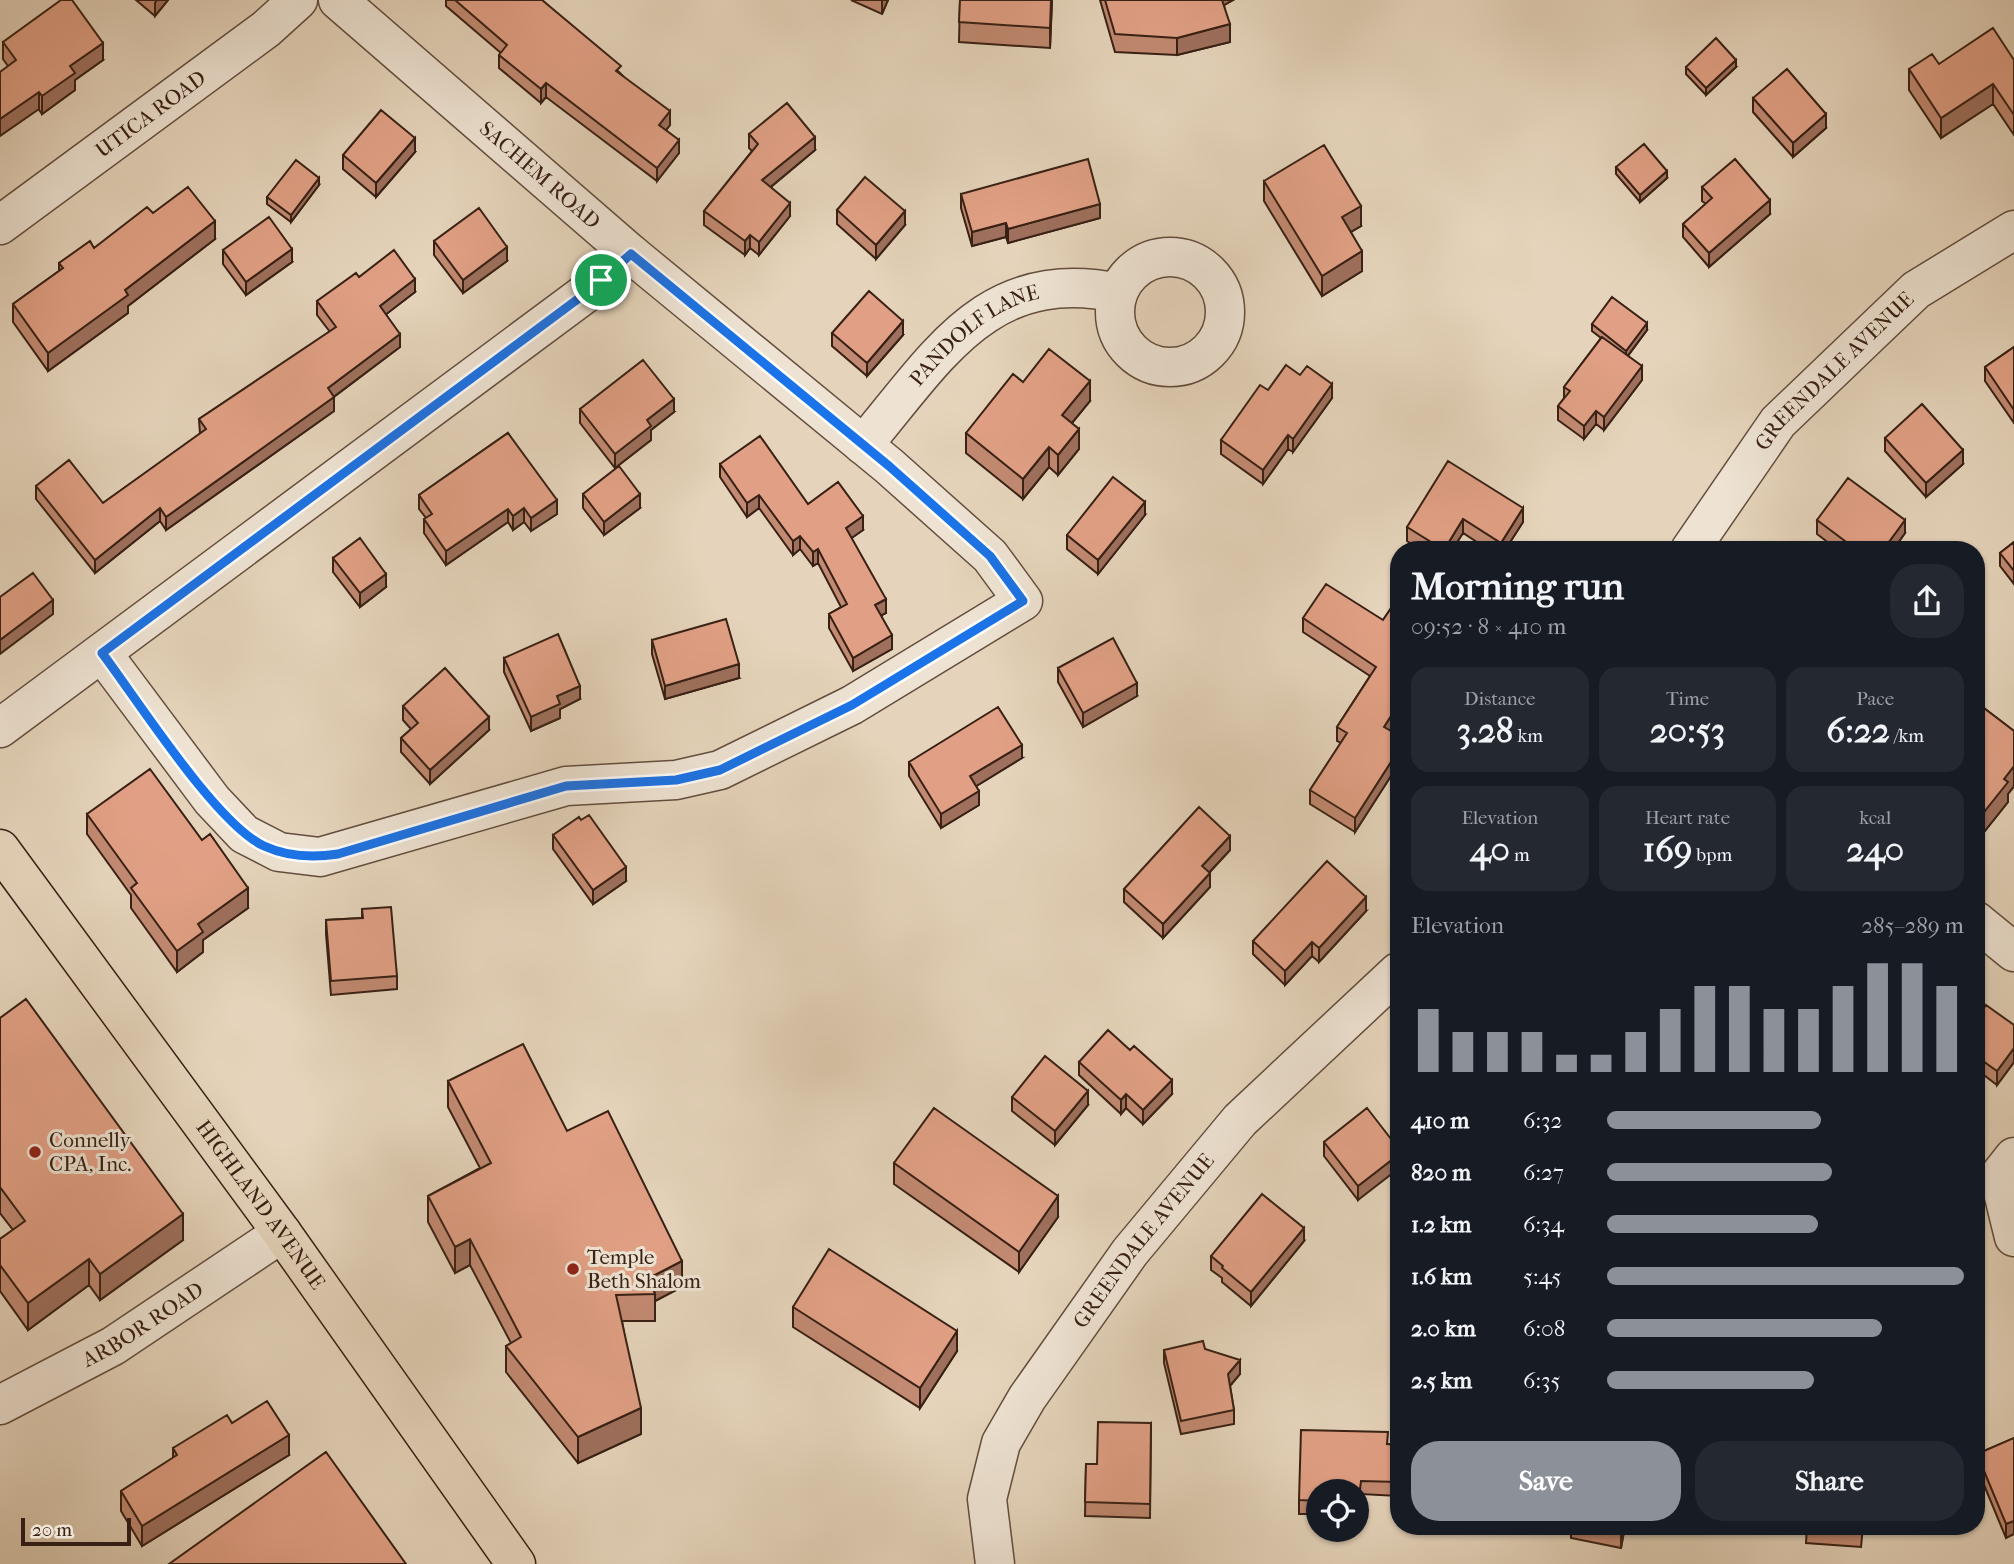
<!DOCTYPE html>
<html lang="en">
<head>
<meta charset="utf-8">
<style>
	:root { --surface:#171b24; --page:#242831; --text:#f1f3f6; --muted:#9ea1a6; --accent:#8c9099 }
	body { margin:0; font-family:"IM FELL French Canon",serif; background:var(--page); color:var(--text); height:100vh; display:flex; flex-direction:column; font-size:26px; white-space:nowrap }
	* { box-sizing:border-box; margin:0 }
	p { font-size:23px; color:var(--muted) }
	.icon { flex:none; width:38px; height:38px; fill:none; stroke:currentColor; stroke-width:2; stroke-linecap:round; stroke-linejoin:round }
	.map { position:relative; flex:1; overflow:hidden }
	.side { position:absolute; left:1390px; top:541px; width:595px; height:994px; display:flex; flex-direction:column; background:var(--surface); border-radius:28px; box-shadow:0 2px 5px #0004 }
	.side>* { flex:none }
	.tools { position:absolute; left:1306px; top:1479px; display:grid; gap:14px }
	.tools a { display:grid; place-items:center; width:63px; height:63px; border-radius:50%; background:var(--surface); box-shadow:0 2px 5px #0004; font-size:35px }
	.scale { position:absolute; left:21px; bottom:18px; width:110px; box-sizing:border-box; padding-left:7px; border:4px solid #382014; border-top:0; font-size:19px; line-height:24px; white-space:nowrap; color:#382014; -webkit-text-stroke:5px #eee3d3; paint-order:stroke }
	.pin { position:absolute; display:grid; place-items:center; width:60px; height:60px; color:#fff; margin:-30px; border:4px solid #fff; border-radius:50%; box-shadow:0 2px 7px #0007 }
	.round { display:grid; place-items:center; flex:none; width:74px; height:74px; border-radius:28px; background:var(--page) }
	.headline { display:flex; align-items:center; justify-content:space-between; height:119px; padding:0 21px }
	h1 { font-size:38px; font-weight:700; line-height:52px }
	.figures { display:grid; grid-template-columns:repeat(3,1fr); gap:10px; height:119px; padding:7px 21px }
	.figures div { display:grid; align-content:center; border-radius:18px; background:var(--page); text-align:center }
	.figures b { font-size:35px; font-weight:700 }
	.figures small { font-size:19px; font-weight:400 }
	.figures p { font-size:19px }
	.chart { height:196px; padding:14px 21px }
	.chart p { display:flex; justify-content:space-between }
	.chart svg { width:100%; height:126px; margin-top:7px; stroke:var(--accent); stroke-width:6 }
	.cta { display:flex; gap:14px; margin-top:auto; padding:14px 21px }
	.cta a { flex:1; height:80px; border-radius:28px; background:var(--accent); color:#fff; font-size:28px; font-weight:700; line-height:80px; text-align:center }
	.cta a+a { background:var(--page); color:var(--text) }
	ul { padding:0 21px; list-style:none; font-size:23px }
	li { display:grid; grid-template-columns:112px 84px 1fr; align-items:center; height:52px }
	li i { height:18px; border-radius:9px; background:var(--accent) }
	.map>svg:first-child { display:block }
	.lines { fill:none; stroke-linecap:round; stroke-linejoin:round }
	.minor-casing { stroke:#634d3e; stroke-width:41 }
	.major-casing { stroke:#382014; stroke-width:41 }
	.minor { stroke:#eee3d3; stroke-width:38 }
	.major { stroke:#e5d4bb; stroke-width:38 }
	.wall { fill:#c28a72; stroke:#382014; stroke-width:2 }
	.shaded-wall { fill:#9e705d; stroke:#382014; stroke-width:2 }
	.building { fill:#e1a085; stroke:#382014; stroke-width:2 }
	.route-casing { stroke:#fff; stroke-width:14 }
	.route { stroke:#1a73e8; stroke-width:9 }
	.poi-dot { fill:#8f2418; stroke:#eee3d3; stroke-width:2.5 }
	.labels { text-anchor:middle; dominant-baseline:central; stroke-width:6; stroke-linejoin:round; paint-order:stroke }
	.street-label { font-size:21px; fill:#382014; stroke:#eee3d3 }
	.poi-label { font-size:21px; fill:#382014; stroke:#eee3d3; text-anchor:start }
</style>
</head>
<body>
<div class="map">
<svg width="2014" height="1564" viewBox="0 0 2014 1564">
	<rect width="100%" height="100%" fill="#e5d4bb"/>
	<filter id="stains"><feTurbulence type="fractalNoise" baseFrequency=".00286" numOctaves="4"/><feColorMatrix values="0 0 0 0 .2 0 0 0 0 .09 0 0 0 0 .02 0 0 0 .5 -.17"/></filter>
	<radialGradient id="worn" r=".72"><stop offset=".6" stop-color="#630" stop-opacity="0"/><stop offset="1" stop-color="#630" stop-opacity=".3"/></radialGradient>
	<g class="lines">
		<g class="minor-casing">
			<g id="minor">
				<path id="s1" d="M0,225L266,29L298,0"/>
				<circle cx="1170" cy="312" r="55"/>
				<path id="s2" d="M863,445C937,358 987,265 1118,293"/>
				<path id="s3" d="M1690,550L1778,422L1916,290L2014,230"/>
				<path d="M102,653L212,800L244,834L279,852L320,857L566,786L676,780L720,770L852,705L1023,601L990,556L889,466L631,254L338,0"/>
				<path d="M0,728L586,293L631,254"/>
				<path d="M1976,921L2014,952"/>
				<path d="M2014,1157L1999,1176L2014,1237"/>
				<path id="s4" d="M0,1405L113,1346L282,1233"/>
				<path id="s5" d="M995,1564L987,1499L1001,1443L1027,1398L1130,1252L1240,1120L1398,972"/>
			</g>
		</g>
		<g class="major-casing">
			<g id="major">
				<path id="s6" d="M0,849L282,1233L516,1564"/>
			</g>
		</g>
		<use href="#minor" class="minor"/>
		<use href="#major" class="major"/>
	</g>
	<path class="wall" d="M136,0H168L155,16Z
		M446,0H542L621,74L670,125L666,130L679,153L657,181L546,97L541,103L499,68V55L501,53L446,6Z
		M851,0H888L882,14Z
		M960,0H1052L1050,48L959,42Z
		M1100,0H1233L1224,5L1230,42L1177,55L1115,52Z
		M3,42L103,60L75,80V90L42,114L3,59Z
		M2014,60V135L1993,104L1941,138L1909,90V69L1939,64Z
		M1686,67H1736L1706,95L1686,74Z
		M1753,98L1826,128L1793,157L1753,112Z
		M749,134L815,150L771,187L790,216L759,255L750,248L745,255L704,225V211L752,151L749,148Z
		M415,152L376,197L343,169V155Z
		M1616,167L1667,178L1640,202L1616,174Z
		M1264,181L1361,226L1351,232L1362,271L1322,296L1264,201Z
		M319,185L291,222L267,204V197Z
		M1702,187L1770,214L1709,267L1683,237V224L1706,204L1702,201Z
		M961,194L1100,218L1008,243L1006,237L972,246L961,208Z
		M837,210L905,225L876,259L837,224Z
		M153,213L215,239L128,306V313L48,371L13,322V304L59,271V263L94,248Z
		M434,241L507,261L463,293L434,255Z
		M223,250L292,262L246,295L223,264Z
		M359,277L415,292L386,314L400,347L334,397V411L166,530L160,521L95,573L36,499V486L103,503L200,434L199,419L330,332L317,315V301Z
		M1592,324L1647,330L1628,356L1642,380L1604,430L1596,424L1584,439L1558,420V406L1564,398V387L1601,338L1592,331Z
		M832,333L903,335L867,376L832,346Z
		M2014,347V423L1985,381V367Z
		M1300,375L1332,398L1293,452L1288,449L1263,484L1221,454V440L1268,390Z
		M1023,382L1090,401L1072,423L1079,449L1058,475L1049,467L1023,499L966,453V433Z
		M580,409L674,412L651,430V440L615,468L580,423Z
		M508,433L557,514L531,531L524,522L513,530L508,522L446,565L424,533V519L426,518L419,509V495Z
		M1885,438L1963,464L1926,497L1885,451Z
		M720,464L863,530L851,538L886,613L881,615L892,649L853,671L829,628V614L841,607L818,563L813,566L800,549L793,555L759,508L747,517L720,477Z
		M583,494L640,508L604,535L583,508Z
		M1523,508V522L1505,550H1489L1463,533L1452,550H1421L1407,541V527Z
		M1145,515L1098,574L1067,549V535Z
		M1817,520L1905,533L1893,550H1838L1817,534Z
		M2014,542V584L2000,566V553Z
		M333,558L386,587L360,607L333,572Z
		M1398,598V719L1391,731L1398,735V765L1355,832L1310,804V790L1341,743L1337,741V727L1370,676L1303,632V618L1383,620Z
		M652,640L739,678L665,699L652,654Z
		M504,658L580,699L560,709V718L531,731L504,672Z
		M1058,668L1137,696L1083,727L1058,682Z
		M1976,702L2014,731V786L2008,794V802L1984,832L1976,825Z
		M403,706L489,730L430,784L401,752V738L411,729L403,720Z
		M1022,758L976,786L979,805L941,828L909,776V762Z
		M87,814L248,908L203,940V952L177,972L131,908V895L87,834Z
		M553,835L626,881L593,904L553,849Z
		M1230,850L1209,873L1210,887L1163,938L1124,902V889Z
		M362,909L397,976V989L331,995L326,934V920L362,918Z
		M1366,911L1319,962L1312,956L1285,985L1253,954V941Z
		M0,1018L183,1240L100,1300L89,1285L28,1330L0,1291V1239L13,1230L0,1213Z
		M1976,1019L2014,1025V1062L1997,1085L1976,1069Z
		M1079,1062L1172,1094L1143,1124L1126,1108L1121,1114L1079,1075Z
		M448,1081L567,1131L682,1287L655,1301V1321H622L641,1434L578,1463L506,1372V1346L511,1343L470,1265L455,1273L428,1222V1196L480,1168L448,1107Z
		M1012,1097L1088,1105L1055,1145L1012,1111Z
		M1324,1142L1398,1148L1358,1200L1324,1156Z
		M894,1163L1058,1217L1019,1272L894,1184Z
		M1304,1241L1251,1306L1222,1282V1278L1211,1270V1256Z
		M793,1307L957,1351L920,1408L793,1327Z
		M1205,1349L1240,1374L1230,1386L1234,1410V1424L1181,1434L1164,1363V1350Z
		M232,1423L289,1455L142,1546L121,1511V1491L173,1458V1448Z
		M1151,1423L1150,1518L1085,1516L1086,1464H1097Z
		M2014,1438V1534L2006,1538L1977,1468V1454Z
		M1388,1444L1398,1445V1496L1361,1494L1360,1503H1356V1491H1318V1514H1299V1500Z
		M1571,1526H1625L1621,1548L1571,1538Z
		M1807,1526H1863L1861,1547L1806,1543Z"/>
	<path class="shaded-wall" d="M157,0H168L155,16V3Z
		M882,0H888L882,14Z
		M1051,0H1052L1050,48V28Z
		M1219,0H1233L1219,8Z
		M1230,24V42L1177,55V38Z
		M103,43V60L75,80V90L42,114V96L70,66Z
		M1736,60V67L1706,95V88Z
		M546,83V97L541,103V89Z
		M1993,84V104L1941,138V118Z
		M39,92V109L0,136V119Z
		M670,111V125L659,139V125Z
		M1826,114V128L1793,157V143Z
		M815,137V150L762,194V180Z
		M415,138V152L376,197V183Z
		M679,140V153L657,181V168Z
		M1667,171V178L1640,202V195Z
		M319,178V185L291,222V215Z
		M1770,200V214L1709,267V253Z
		M790,203V216L759,255V242Z
		M1100,204V218L1008,243V229Z
		M1361,206V226L1342,237V217Z
		M905,211V225L876,259V245Z
		M215,221V239L128,306V313L48,371V353L125,290Z
		M1006,223V237L972,246V232Z
		M750,235V248L745,255V241Z
		M507,247V261L463,293V280Z
		M292,249V262L246,295V282Z
		M1362,251V271L1322,296V276Z
		M415,279V292L380,319V306Z
		M903,321V335L867,376V363Z
		M1647,323V330L1626,358V351Z
		M400,334V347L328,401V388Z
		M1642,366V380L1604,430V417Z
		M1090,381V401L1062,435V415Z
		M1332,384V398L1293,452V439Z
		M334,397V411L166,530V517Z
		M674,399V412L651,430V440L615,468V454L647,420Z
		M1596,411V424L1584,439V426Z
		M1079,429V449L1058,475V455Z
		M1288,435V449L1263,484V470Z
		M1049,447V467L1023,499V479Z
		M1963,450V464L1926,497V483Z
		M640,494V508L604,535V522Z
		M759,495V508L747,517V503Z
		M557,500V514L531,531V518Z
		M1145,502V515L1098,574V560Z
		M160,508V521L95,573V560Z
		M524,508V522L513,530V516Z
		M1523,508V522L1505,550H1501V543Z
		M508,509V522L446,565V551Z
		M863,516V530L846,542V528Z
		M1463,519V533L1452,550H1444Z
		M1905,520V533L1893,550H1883Z
		M800,536V549L793,555V541Z
		M818,549V563L813,566V552Z
		M386,574V587L360,607V593Z
		M886,599V613L875,619V605Z
		M53,600V614L0,654V640Z
		M892,635V649L853,671V658Z
		M739,664V678L665,699V686Z
		M1137,683V696L1083,727V713Z
		M580,686V699L560,709V718L531,731V717L557,696Z
		M1398,705V719L1384,740V727Z
		M489,717V730L430,784V770Z
		M1022,745V758L970,790V776Z
		M1398,751V765L1355,832V818Z
		M2014,766V786L2008,794V802L1984,832V812L2004,779Z
		M979,791V805L941,828V814Z
		M1230,836V850L1202,880V866Z
		M626,867V881L593,904V890Z
		M1210,873V887L1163,938V924Z
		M248,888V908L203,940V952L177,972V951L198,924Z
		M1366,897V911L1319,962V948Z
		M1312,942V956L1285,985V971Z
		M2014,1048V1062L1997,1085V1071Z
		M1172,1080V1094L1143,1124V1110Z
		M1088,1091V1105L1055,1145V1131Z
		M1126,1094V1108L1121,1114V1100Z
		M1398,1155V1169L1358,1200V1186Z
		M1058,1196V1217L1019,1272V1252Z
		M183,1214V1240L100,1300V1274Z
		M1304,1228V1241L1251,1306V1292Z
		M470,1239V1265L455,1273V1247Z
		M89,1259V1285L28,1330V1303Z
		M682,1261V1287L655,1301V1294L649,1278Z
		M957,1331V1351L920,1408V1388Z
		M1240,1360V1374L1228,1388V1374Z
		M641,1408V1434L578,1463V1437Z
		M289,1435V1455L142,1546V1526Z
		M2014,1521V1534L2006,1538V1524Z
		M1622,1526H1625L1621,1548V1534Z"/>
	<path class="building" d="M61,0H72L103,43L70,66L75,73L42,96L39,92L0,119V72L16,60L3,42Z
		M455,0H542L621,66L616,71L670,111L659,125L679,140L657,168L546,83L541,89L499,55L507,45Z
		M960,0H1051L1050,28L959,22Z
		M1105,0H1222L1230,24L1177,38L1115,34Z
		M1993,28L2014,60V115L1993,84L1941,118L1909,69L1932,54L1939,64Z
		M1716,38L1736,60L1706,88L1686,67Z
		M1787,69L1826,114L1793,143L1753,98Z
		M787,103L815,137L762,180L790,203L759,242L750,235L745,241L704,211L758,144L749,134Z
		M381,110L415,138L376,183L343,155Z
		M1644,144L1667,171L1640,195L1616,167Z
		M1324,145L1361,206L1342,217L1362,251L1322,276L1264,181Z
		M1088,159L1100,204L1008,229L1006,223L972,232L961,194Z
		M1735,159L1770,200L1709,253L1683,224L1712,198L1702,187Z
		M296,160L319,178L291,215L267,197Z
		M865,177L905,211L876,245L837,210Z
		M188,187L215,221L125,290L128,295L48,353L13,304L63,268L59,263L90,241L94,248L147,207L153,213Z
		M479,208L507,247L463,280L434,241Z
		M269,217L292,249L246,282L223,250Z
		M394,250L415,279L380,306L400,334L328,388L334,397L166,517L160,508L95,560L36,486L69,460L103,503L206,429L199,419L336,327L317,301L356,273L359,277Z
		M869,291L903,321L867,363L832,333Z
		M1612,297L1647,323L1626,351L1592,324Z
		M1602,337L1642,366L1604,417L1596,411L1584,426L1558,406L1570,391L1564,387Z
		M2014,347V410L1985,367Z
		M1049,349L1090,381L1062,415L1079,429L1058,455L1049,447L1023,479L966,433L1013,374L1023,382Z
		M643,360L674,399L647,420L651,426L615,454L580,409Z
		M1286,365L1300,375L1307,366L1332,384L1293,439L1288,435L1263,470L1221,440L1260,385L1268,390Z
		M1922,404L1963,450L1926,483L1885,438Z
		M508,433L557,500L531,518L524,508L513,516L508,509L446,551L424,519L432,514L419,495Z
		M760,436L808,504L838,482L863,516L846,528L886,599L875,605L892,635L853,658L829,614L847,604L818,549L813,552L800,536L793,541L759,495L747,503L720,464Z
		M1448,461L1523,508L1501,543L1463,519L1444,550L1407,527Z
		M619,466L640,494L604,522L583,494Z
		M1113,477L1145,502L1098,560L1067,535Z
		M1848,478L1905,520L1883,550H1857L1817,520Z
		M360,538L386,574L360,593L333,558Z
		M2014,542V571L2000,553Z
		M33,573L53,600L0,640V597Z
		M1326,584L1383,620L1398,598V705L1384,727L1398,735V751L1355,818L1310,790L1347,733L1337,727L1376,667L1303,618Z
		M726,619L739,664L665,686L652,640Z
		M558,634L580,686L557,696L560,704L531,717L504,658Z
		M1113,638L1137,683L1083,713L1058,668Z
		M445,668L489,717L430,770L401,738L418,723L403,706Z
		M1976,702L2014,731V766L2004,779L2008,782L1984,812L1976,805Z
		M998,707L1022,745L970,776L979,791L941,814L909,762Z
		M150,769L202,840L210,834L248,888L198,924L203,932L177,951L131,888L137,883L87,814Z
		M1199,807L1230,836L1202,866L1210,873L1163,924L1124,889Z
		M589,815L626,867L593,890L553,835L579,817L581,820Z
		M1327,861L1366,897L1319,948L1312,942L1285,971L1253,941Z
		M391,907L397,976L331,981L326,920L363,918L362,909Z
		M26,999L183,1214L100,1274L89,1259L28,1303L0,1265V1239L25,1221L0,1187V1018Z
		M1986,1005L2014,1025V1048L1997,1071L1976,1056V1019Z
		M1108,1030L1130,1050L1134,1046L1172,1080L1143,1110L1126,1094L1121,1100L1079,1062Z
		M523,1044L567,1131L608,1111L682,1261L649,1278L655,1294L616,1295L641,1408L578,1437L506,1346L521,1337L470,1239L455,1247L428,1196L491,1163L448,1081Z
		M1045,1056L1088,1091L1055,1131L1012,1097Z
		M934,1108L1058,1196L1019,1252L894,1163Z
		M1367,1108L1398,1148V1155L1358,1186L1324,1142Z
		M1262,1194L1304,1228L1251,1292L1222,1268L1223,1266L1211,1256Z
		M829,1249L957,1331L920,1388L793,1307Z
		M1203,1341L1205,1349L1240,1360L1228,1374L1234,1410L1181,1421L1164,1350Z
		M267,1401L289,1435L142,1526L121,1491L177,1455L173,1448L227,1415L232,1423Z
		M1098,1422L1151,1423L1150,1504L1085,1502L1086,1464H1097Z
		M1301,1430L1388,1432L1387,1444L1398,1445V1482L1361,1481L1360,1489H1341V1491H1318V1501L1299,1500Z
		M2014,1438V1521L2006,1524L1977,1454Z
		M326,1452L406,1564H169Z
		M1580,1526H1622L1621,1534Z
		M1807,1526H1862L1861,1533L1806,1530Z"/>
	<g class="lines">
		<g class="route-casing">
			<path id="route" d="M631,254L889,466L990,556L1023,601L852,705L720,770L676,780L566,786L338,854C312,858 288,857 264,846C216,824 137,699 102,653L586,293Z"/>
		</g>
		<use href="#route" class="route"/>
	</g>
	<g class="poi-dot">
		<circle cx="35" cy="1152" r="7"/>
		<circle cx="573" cy="1269" r="7"/>
	</g>
	<g class="labels">
		<g class="street-label">
			<text stroke="none"><textPath href="#s1" startOffset="187">UTICA ROAD</textPath></text>
			<text transform="translate(540 175) rotate(41)">SACHEM ROAD</text>
			<text stroke="none"><textPath href="#s2" startOffset="159">PANDOLF LANE</textPath></text>
			<text stroke="none"><textPath href="#s3" startOffset="231">GREENDALE AVENUE</textPath></text>
			<text stroke="none"><textPath href="#s6" startOffset="441">HIGHLAND AVENUE</textPath></text>
			<text stroke="none"><textPath href="#s5" startOffset="371">GREENDALE AVENUE</textPath></text>
			<text stroke="none"><textPath href="#s4" startOffset="164">ARBOR ROAD</textPath></text>
		</g>
		<g class="poi-label">
			<text x="49" y="1140">Connelly<tspan x="49" dy="24">CPA, Inc.</tspan></text>
			<text x="587" y="1257">Temple<tspan x="587" dy="24">Beth Shalom</tspan></text>
		</g>
	</g>
	<rect width="100%" height="100%" filter="url(#stains)"/>
	<rect width="100%" height="100%" fill="url(#worn)"/>
</svg>
<div class="tools">
<a><svg class="icon" aria-label="locate" viewBox="0 0 24 24"><circle cx="12" cy="12" r="6"/><path d="M12 2v4M12 18v4M2 12h4M18 12h4"/></svg></a>
</div>
<div class="scale">20 m</div>
<div class="pin" style="left:601px;top:280px;background:#1e9e55"><svg class="icon" aria-label="arrive" viewBox="0 0 24 24"><path d="M6 21V4h12l-3 4 3 4H6"/></svg></div>
<section class="side">
<div class="headline"><div><h1>Morning run</h1><p>09:52 · 8 × 410 m</p></div><a class="round"><svg class="icon" aria-label="share" viewBox="0 0 24 24"><path d="M12 15V3M7 8l5-5 5 5M5 13v7h14v-7"/></svg></a></div>
<div class="figures">
<div><p>Distance</p><b>3.28<small> km</small></b></div>
<div><p>Time</p><b>20:53</b></div>
<div><p>Pace</p><b>6:22<small> /km</small></b></div>
</div>
<div class="figures">
<div><p>Elevation</p><b>40<small> m</small></b></div>
<div><p>Heart rate</p><b>169<small> bpm</small></b></div>
<div><p>kcal</p><b>240</b></div>
</div>
<div class="chart"><p><span>Elevation</span>285–289 m</p>
<svg viewBox="0 0 160 44" preserveAspectRatio="none"><path d="M5 44V22M15 44V30M25 44V30M35 44V30M45 44V38M55 44V38M65 44V30M75 44V22M85 44V14M95 44V14M105 44V22M115 44V22M125 44V14M135 44V6M145 44V6M155 44V14"/></svg>
</div>
<ul>
<li><b>410 m</b>6:32<i style="width:60%"></i></li>
<li><b>820 m</b>6:27<i style="width:63%"></i></li>
<li><b>1.2 km</b>6:34<i style="width:59%"></i></li>
<li><b>1.6 km</b>5:45<i style="width:100%"></i></li>
<li><b>2.0 km</b>6:08<i style="width:77%"></i></li>
<li><b>2.5 km</b>6:35<i style="width:58%"></i></li>
</ul>
<div class="cta"><a>Save</a><a>Share</a></div>
</section>
</div>
</body>
</html>
